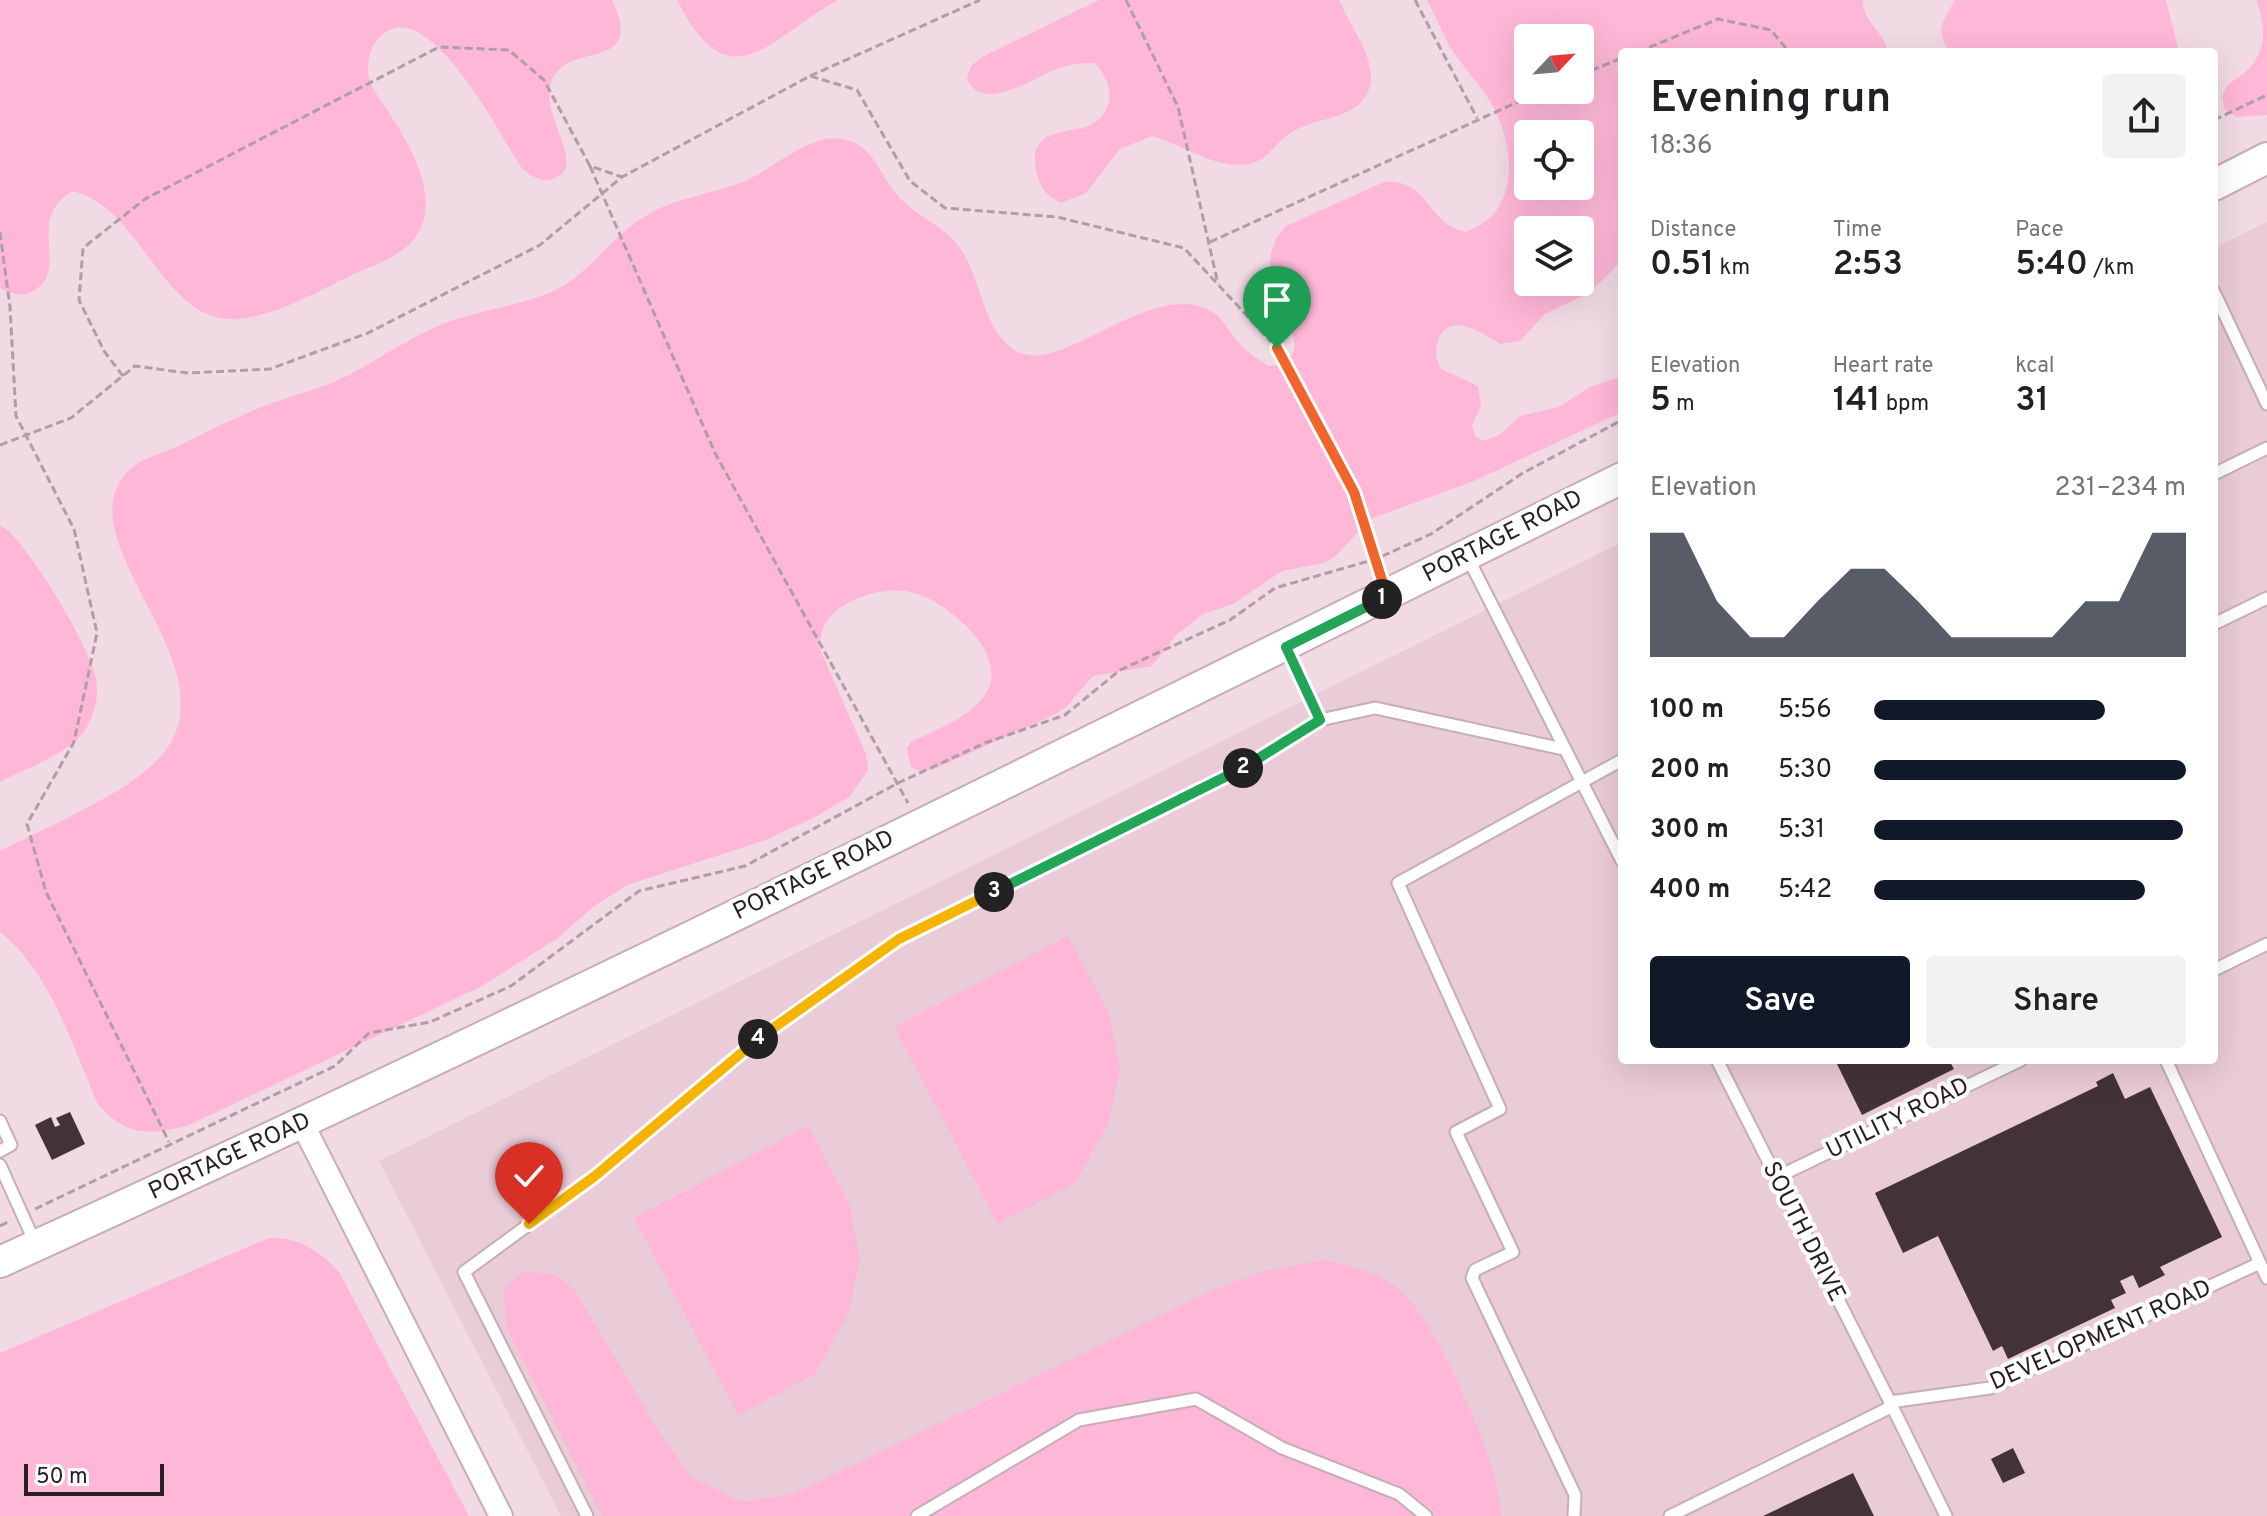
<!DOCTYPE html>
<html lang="en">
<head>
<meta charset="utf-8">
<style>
	:root { --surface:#fff; --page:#f2f2f2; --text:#202124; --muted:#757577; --accent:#111827 }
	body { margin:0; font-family:Overpass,sans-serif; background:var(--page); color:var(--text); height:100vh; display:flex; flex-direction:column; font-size:30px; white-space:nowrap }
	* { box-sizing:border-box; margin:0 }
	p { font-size:26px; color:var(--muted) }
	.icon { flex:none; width:44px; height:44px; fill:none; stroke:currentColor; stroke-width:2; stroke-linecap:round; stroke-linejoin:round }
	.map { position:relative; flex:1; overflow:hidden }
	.details { position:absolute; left:1618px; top:48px; width:600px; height:1016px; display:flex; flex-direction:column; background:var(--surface); border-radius:8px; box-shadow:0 8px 32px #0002 }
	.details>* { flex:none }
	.needle { width:52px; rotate:64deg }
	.tools { position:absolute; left:1514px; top:24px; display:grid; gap:16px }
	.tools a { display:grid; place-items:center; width:80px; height:80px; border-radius:8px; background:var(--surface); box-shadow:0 8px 32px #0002; font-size:40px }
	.scale { position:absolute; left:24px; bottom:20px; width:140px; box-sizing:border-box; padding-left:8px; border:4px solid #271f22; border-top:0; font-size:22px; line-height:28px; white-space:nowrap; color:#271f22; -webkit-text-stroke:6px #fff; paint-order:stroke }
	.pin { position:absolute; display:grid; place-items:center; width:68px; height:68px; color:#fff; margin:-82px -34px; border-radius:50% 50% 50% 0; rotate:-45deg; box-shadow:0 0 8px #0007 }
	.pin .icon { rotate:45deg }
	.km { position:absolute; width:40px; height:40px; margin:-20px; border-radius:50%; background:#222; color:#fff; font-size:22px; line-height:40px; text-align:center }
	.round { display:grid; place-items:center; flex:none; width:84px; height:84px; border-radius:8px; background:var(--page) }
	.head { display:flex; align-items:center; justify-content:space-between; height:136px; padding:0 32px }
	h1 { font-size:44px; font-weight:600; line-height:60px }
	.figures { display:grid; grid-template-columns:repeat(3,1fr); gap:12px; height:136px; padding:8px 32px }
	.figures div { display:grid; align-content:center }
	.figures b { font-size:34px; font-weight:600 }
	.figures small { font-size:22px; font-weight:400 }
	.figures p { font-size:22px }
	.chart { height:224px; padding:16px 32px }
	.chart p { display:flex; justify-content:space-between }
	.chart svg { width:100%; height:144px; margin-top:8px; fill:var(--accent); opacity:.7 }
	.button { display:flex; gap:16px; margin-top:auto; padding:16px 32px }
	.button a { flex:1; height:92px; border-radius:8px; background:var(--accent); color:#fff; font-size:32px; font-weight:600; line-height:92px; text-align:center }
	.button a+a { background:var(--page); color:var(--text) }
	ul { padding:0 32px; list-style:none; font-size:26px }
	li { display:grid; grid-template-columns:128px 96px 1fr; align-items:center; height:60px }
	li i { height:20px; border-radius:10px; background:var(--accent) }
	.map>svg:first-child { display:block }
	.built { fill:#eacbd8 }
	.green { fill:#feb7d6; fill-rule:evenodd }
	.building { fill:#44323a }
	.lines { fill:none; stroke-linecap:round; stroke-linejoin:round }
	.lane-casing { stroke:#c5aeb8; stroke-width:15 }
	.street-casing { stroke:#c5aeb8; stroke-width:26 }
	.secondary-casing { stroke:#c5aeb8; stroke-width:34 }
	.path { stroke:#b09da5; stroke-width:3; stroke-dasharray:8 4; stroke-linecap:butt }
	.lane { stroke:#fff; stroke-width:11 }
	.street { stroke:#fff; stroke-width:22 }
	.secondary { stroke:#fff; stroke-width:30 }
	.split-1-casing { stroke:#fff; stroke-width:16 }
	.split-2-casing { stroke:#fff; stroke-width:16 }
	.split-3-casing { stroke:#fff; stroke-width:16 }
	.split-4-casing { stroke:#fff; stroke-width:16 }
	.split-5-casing { stroke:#fff; stroke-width:16 }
	.split-1 { stroke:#f0652b; stroke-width:10 }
	.split-2 { stroke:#22a559; stroke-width:10 }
	.split-3 { stroke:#22a559; stroke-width:10 }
	.split-4 { stroke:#f5b400; stroke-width:10 }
	.split-5 { stroke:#f5b400; stroke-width:10 }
	.labels { text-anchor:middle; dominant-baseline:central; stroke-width:8; stroke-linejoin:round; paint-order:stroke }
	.street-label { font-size:24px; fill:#271f22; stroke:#fff }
</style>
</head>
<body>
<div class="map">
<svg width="2267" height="1516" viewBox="0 0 2267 1516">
	<rect width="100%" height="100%" fill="#f2dae4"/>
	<path class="built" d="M2267,222V1516H561L379,1161L1622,542V1060H2214V248Z"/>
	<path class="green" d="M0,0H612C647,73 568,40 552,80C537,115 591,167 552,179C539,183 529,174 520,166C501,135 434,7 389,30C374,38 368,52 368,70C368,85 381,100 389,113C415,152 451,217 400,252C387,261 370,267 356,273C320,290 279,315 238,319C162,325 144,208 72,191C61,198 53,206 50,220C44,244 60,274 35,290C24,298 12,294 0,288Z
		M677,0H838C768,39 730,105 677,0Z
		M1099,0H1339C1349,24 1372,52 1371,80C1371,89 1364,100 1357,106C1337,121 1310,119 1289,134C1271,147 1265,165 1239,165C1210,165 1180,144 1152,136L1120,149L1086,193L1061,203C1046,196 1039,186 1036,170C1027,126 1070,135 1090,125C1117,112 1113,81 1095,63C1081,63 1070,64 1057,69C1032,78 983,114 967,79L970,67L982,57Z
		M1427,0H1863C1862,21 1884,31 1888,52H1622V261L1590,292L1545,314L1520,341L1500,344C1483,334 1452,311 1439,338C1434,349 1436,359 1441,369L1478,386L1481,407L1472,425L1475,436L1482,441L1498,436L1520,416L1559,407L1590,387L1622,376V412L1474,481L1370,519L1336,556L1324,563L1282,571L1233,604L1203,614L1176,635L1152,666L1093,676L1066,707L1054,715L934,769L919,771L911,767L907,748L911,742C936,729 973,717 987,691C1009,653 946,601 914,593C891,587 868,593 848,603C829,613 821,626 819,647L866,754L868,770L850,796L817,816L763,841L627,885L593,907L558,938L482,986L189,1125C151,1136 124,1136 98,1104C71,1044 52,974 0,932V851C46,827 128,794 161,756C236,670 72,551 122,478C135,459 159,455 178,446C209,431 239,415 272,403C298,394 326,387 351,374C384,356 415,334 450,321C483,310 517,306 549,293C587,278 609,238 644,217C674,198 708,195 740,183C773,171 805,134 842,139C875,144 879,176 899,197C918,218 946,226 962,251C982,281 982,328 1014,350C1058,379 1147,281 1207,309C1223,316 1228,331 1239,343C1247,352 1258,359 1268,366C1323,365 1275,299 1271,271C1268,253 1274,239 1286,226L1384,182C1431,179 1426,224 1465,232C1525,213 1515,137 1486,95C1474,78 1460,63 1449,45C1441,30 1435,15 1427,0ZM1528,38H1580V90H1528ZM1528,134H1580V186H1528ZM1580,230V282H1528V230Z
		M1955,0H2166L2179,52H1950C1934,29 1943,22 1955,0Z
		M2256,0H2267V115L2237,117L2225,110L2222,97C2226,84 2233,81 2243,74C2267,54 2267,28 2256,0Z
		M0,525C26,538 91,649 96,679C99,696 95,712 87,727C72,753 26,768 0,782Z
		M1068,936L1110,1015L1120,1070L1108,1123L1075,1183L998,1224L894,1027Z
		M808,1126L850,1206L860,1261L848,1314L815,1374L738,1415L634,1218Z
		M269,1238C299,1237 319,1250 339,1272L469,1516H0V1353Z
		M1325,1260C1355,1267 1380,1272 1403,1293C1438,1325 1502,1469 1501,1516H602L507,1328L503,1290L521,1272L554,1274L575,1290L658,1430L691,1477L741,1502L794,1494L1213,1290L1265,1271Z"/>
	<path class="building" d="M1835,1060H1949L1954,1069L1862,1115Z
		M2113,1073L2125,1099L2150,1087L2222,1237L2160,1267L2165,1275L2139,1288L2133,1275L2120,1281L2126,1293L2111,1300L2115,1308L2008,1359L2002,1346L1993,1351L1938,1236L1903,1253L1875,1193L2098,1086L2096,1082Z
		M70,1112L85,1144L52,1160L35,1125L51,1117L55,1127L60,1125L56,1118Z
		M2013,1448L2025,1473L2003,1483L1991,1459Z
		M1853,1473L1874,1516H1763Z"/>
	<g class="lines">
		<g class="lane-casing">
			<path id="lane" d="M2214,292L2267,404
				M2214,474L2267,448
				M1467,556L1622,861
				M2214,624L2267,598
				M1320,720L1375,708L1563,749
				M2214,970L2267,944
				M2166,1060L2267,1278
				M0,1121L11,1145L0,1151
				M0,1165L36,1245
				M1775,1178L2021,1060
				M587,1516L464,1272L595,1176L769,1030L899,939L1236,772L1320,720L1286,648
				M917,1516L1079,1420L1196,1399L1282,1448L1399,1494L1426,1516
				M1574,1516L1575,1495L1472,1278L1475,1270L1513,1252L1456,1132L1500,1109L1398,883L1622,760
				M1670,1516L1889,1408L1890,1402L1717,1060
				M1946,1516L1890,1402L1990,1388L2260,1263"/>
		</g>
		<g class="street-casing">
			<path id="street" d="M303,1125L501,1516"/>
		</g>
		<g class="secondary-casing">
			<path id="secondary" d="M2214,185L2267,158
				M0,1262C547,1014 1084,744 1622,478"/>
		</g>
		<path class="path" d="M1126,0L1178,107L1218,284
			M1415,0L1477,118
			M1638,52L1718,19L1771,30L1789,52
			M1580,75L1622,58
			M810,76L980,0
			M2214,120L2267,95
			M590,166L715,453L908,803
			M0,232L10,307L16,416L74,529L97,633L74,742L27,824L46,892L169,1142
			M1210,242L1544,90
			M123,376L104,351L79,300L83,248L145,199L439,47L509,50L544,80L590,166L622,177
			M0,445L71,418L135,366L188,373L270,369L368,333L540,245L622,177L810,76L857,90L910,181L945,208L1057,217L1184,248L1277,348L1354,492L1380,573
			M35,1209L335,1066L369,1033L430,1022L511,986L639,891L745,866L898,783L985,743L1065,715L1120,670L1230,620L1275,588L1376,559L1431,534L1523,473L1622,420
			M0,1226L10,1221"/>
		<use href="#lane" class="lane"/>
		<use href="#street" class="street"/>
		<use href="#secondary" class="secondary"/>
	</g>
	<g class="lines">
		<g class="split-1-casing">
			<path id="split-1" d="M1277,348L1354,492L1387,596L1382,599"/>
		</g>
		<g class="split-2-casing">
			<path id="split-2" d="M1243,768L1320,720L1286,647L1382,599"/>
		</g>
		<g class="split-3-casing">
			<path id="split-3" d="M994,892L1243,768"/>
		</g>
		<g class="split-4-casing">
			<path id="split-4" d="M758,1039L899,939L994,892"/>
		</g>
		<g class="split-5-casing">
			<path id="split-5" d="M529,1224L595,1176L758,1039"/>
		</g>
		<use href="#split-1" class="split-1"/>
		<use href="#split-2" class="split-2"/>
		<use href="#split-3" class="split-3"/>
		<use href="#split-4" class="split-4"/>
		<use href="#split-5" class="split-5"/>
	</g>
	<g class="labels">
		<g class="street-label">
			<text transform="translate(1503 537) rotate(-27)">PORTAGE ROAD</text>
			<text transform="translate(814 876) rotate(-26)">PORTAGE ROAD</text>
			<text transform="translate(1898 1119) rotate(-26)">UTILITY ROAD</text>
			<text transform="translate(230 1157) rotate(-25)">PORTAGE ROAD</text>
			<text transform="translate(1803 1232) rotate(63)">SOUTH DRIVE</text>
			<text transform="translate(2101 1336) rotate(-24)">DEVELOPMENT ROAD</text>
		</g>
	</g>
</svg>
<div class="tools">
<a><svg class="needle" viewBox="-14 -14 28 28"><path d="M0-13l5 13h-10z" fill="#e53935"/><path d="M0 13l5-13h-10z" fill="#757577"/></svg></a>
<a><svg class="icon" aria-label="locate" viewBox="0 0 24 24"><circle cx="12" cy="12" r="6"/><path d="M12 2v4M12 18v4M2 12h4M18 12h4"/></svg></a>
<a><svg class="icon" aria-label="layers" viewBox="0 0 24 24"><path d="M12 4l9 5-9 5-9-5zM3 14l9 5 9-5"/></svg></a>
</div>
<div class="scale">50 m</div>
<div class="pin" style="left:1277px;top:348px;background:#1e9e55"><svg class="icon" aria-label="arrive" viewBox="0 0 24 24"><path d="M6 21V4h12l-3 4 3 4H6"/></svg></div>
<div class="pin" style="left:529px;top:1224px;background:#d93025"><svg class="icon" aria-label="check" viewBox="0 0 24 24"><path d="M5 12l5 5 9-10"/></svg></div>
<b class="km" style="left:1382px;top:599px">1</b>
<b class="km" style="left:1243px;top:768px">2</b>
<b class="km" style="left:994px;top:892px">3</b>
<b class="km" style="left:758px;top:1039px">4</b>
<section class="details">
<div class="head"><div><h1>Evening run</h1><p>18:36</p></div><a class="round"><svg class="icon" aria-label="share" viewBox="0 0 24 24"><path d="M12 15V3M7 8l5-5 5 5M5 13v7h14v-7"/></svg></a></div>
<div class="figures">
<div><p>Distance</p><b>0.51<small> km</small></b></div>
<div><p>Time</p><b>2:53</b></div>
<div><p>Pace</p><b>5:40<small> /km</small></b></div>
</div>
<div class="figures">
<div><p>Elevation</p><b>5<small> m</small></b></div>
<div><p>Heart rate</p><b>141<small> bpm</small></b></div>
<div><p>kcal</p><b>31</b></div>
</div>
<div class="chart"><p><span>Elevation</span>231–234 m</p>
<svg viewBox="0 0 160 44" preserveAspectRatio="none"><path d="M0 44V6L10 6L20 27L30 38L40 38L50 27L60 17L70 17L80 27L90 38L100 38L110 38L120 38L130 27L140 27L150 6L160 6V44z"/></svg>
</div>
<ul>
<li><b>100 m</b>5:56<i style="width:74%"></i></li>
<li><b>200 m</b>5:30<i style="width:100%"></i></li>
<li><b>300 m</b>5:31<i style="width:99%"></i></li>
<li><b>400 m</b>5:42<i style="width:87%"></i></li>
</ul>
<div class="button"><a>Save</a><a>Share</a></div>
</section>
</div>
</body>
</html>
